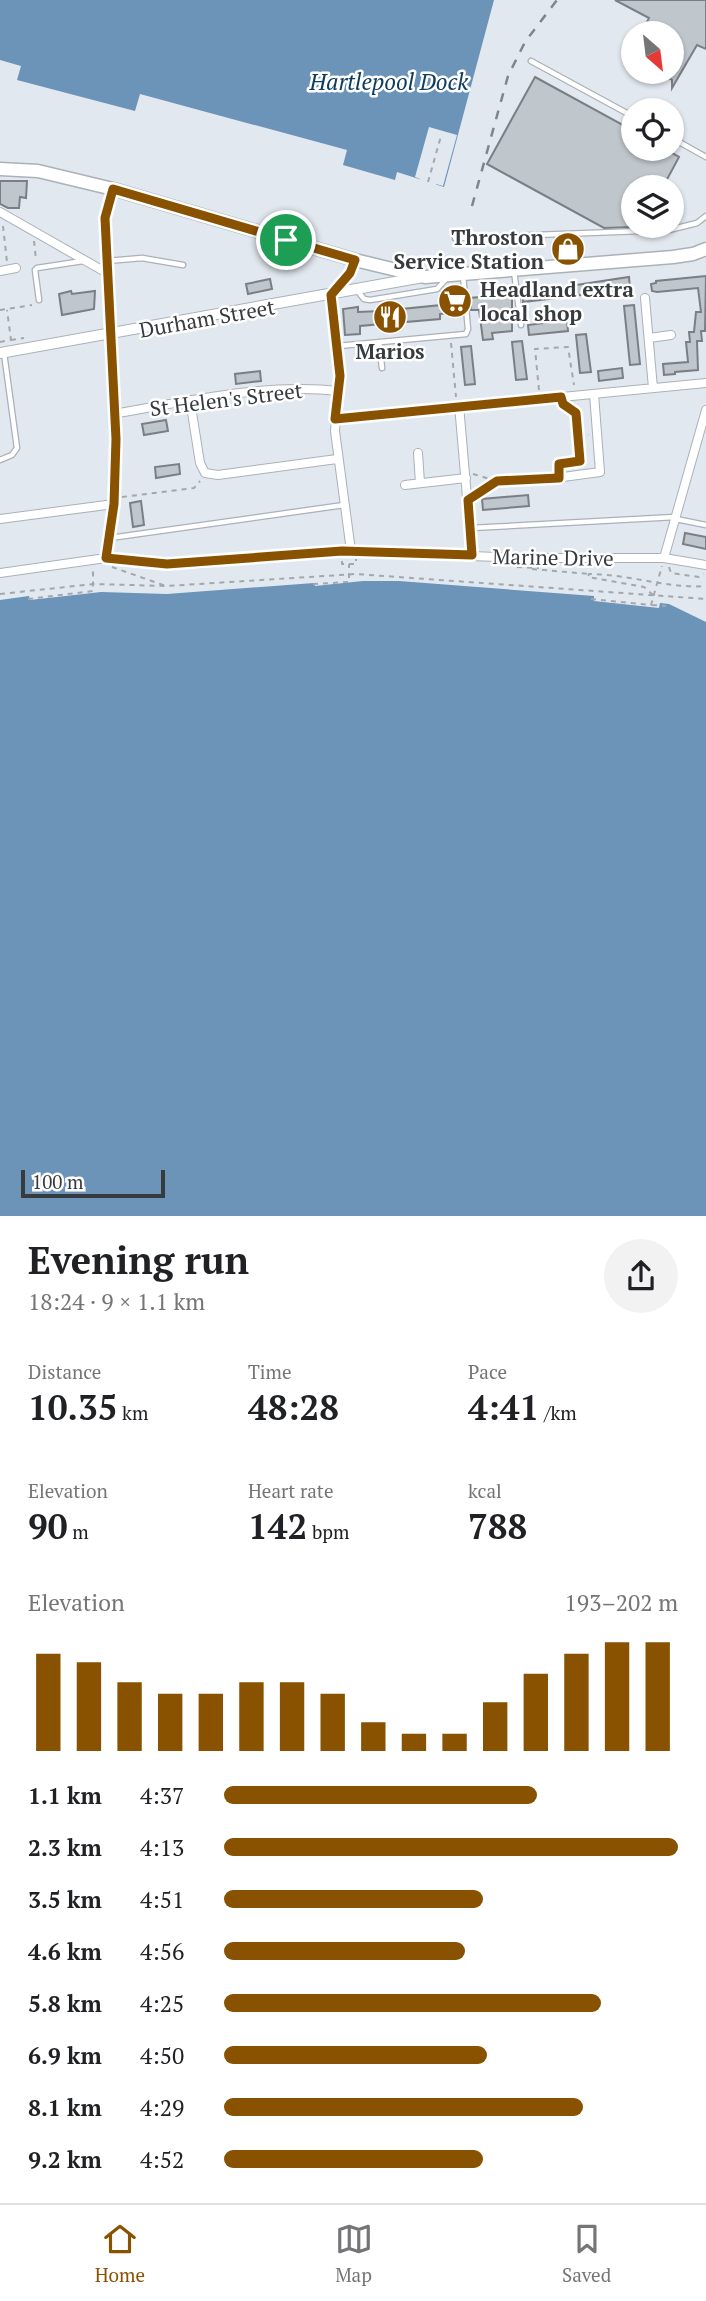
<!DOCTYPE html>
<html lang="en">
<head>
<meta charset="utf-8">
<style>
	:root { --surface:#fff; --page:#f2f2f2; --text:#202124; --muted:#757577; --line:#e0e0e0; --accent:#885200 }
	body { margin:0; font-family:"PT Serif",serif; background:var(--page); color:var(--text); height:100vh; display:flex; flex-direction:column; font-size:26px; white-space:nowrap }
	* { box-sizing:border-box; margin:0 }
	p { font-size:23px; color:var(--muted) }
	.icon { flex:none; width:38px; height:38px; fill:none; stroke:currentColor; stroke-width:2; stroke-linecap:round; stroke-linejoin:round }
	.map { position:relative; height:1216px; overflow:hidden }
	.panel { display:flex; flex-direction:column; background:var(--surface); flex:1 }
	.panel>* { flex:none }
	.needle { width:46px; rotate:152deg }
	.tools { position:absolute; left:621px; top:21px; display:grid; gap:14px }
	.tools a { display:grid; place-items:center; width:63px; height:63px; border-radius:50%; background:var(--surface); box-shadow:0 2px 5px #0004; font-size:35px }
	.scale { position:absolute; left:21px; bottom:18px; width:144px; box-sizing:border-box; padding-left:7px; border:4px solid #383b3e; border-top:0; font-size:19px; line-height:24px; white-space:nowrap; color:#383b3e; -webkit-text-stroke:5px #fff; paint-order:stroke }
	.pin { position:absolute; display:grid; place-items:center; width:60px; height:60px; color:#fff; margin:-30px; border:4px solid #fff; border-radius:50%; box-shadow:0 2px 7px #0007 }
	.round { display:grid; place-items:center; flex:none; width:74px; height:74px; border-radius:37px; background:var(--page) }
	.headline { display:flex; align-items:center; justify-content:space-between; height:119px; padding:0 28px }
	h1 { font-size:38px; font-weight:700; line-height:52px }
	.metrics { display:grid; grid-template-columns:repeat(3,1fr); gap:10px; height:119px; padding:7px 28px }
	.metrics div { display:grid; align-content:center }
	.metrics b { font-size:35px; font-weight:700 }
	.metrics small { font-size:19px; font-weight:400 }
	.metrics p { font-size:19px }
	.chart { height:196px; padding:14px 28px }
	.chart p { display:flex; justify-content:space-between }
	.chart svg { width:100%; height:126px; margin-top:7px; stroke:var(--accent); stroke-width:6 }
	ul { padding:0 28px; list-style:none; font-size:23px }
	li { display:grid; grid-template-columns:112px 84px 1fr; align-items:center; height:52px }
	li i { height:18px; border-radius:9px; background:var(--accent) }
	.menu { display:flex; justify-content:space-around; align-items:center; height:98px; border-top:2px solid var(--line); background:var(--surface); font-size:19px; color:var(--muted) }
	.menu a { display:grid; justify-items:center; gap:4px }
	.menu .active { color:var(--accent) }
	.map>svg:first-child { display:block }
	.water { fill:#6c93b8 }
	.pier { fill:#e2e8ef }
	.building { fill:#bfc6cc; stroke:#797f85; stroke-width:2 }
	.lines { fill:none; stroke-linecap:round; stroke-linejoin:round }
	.service-casing { stroke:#abb1b8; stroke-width:7 }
	.minor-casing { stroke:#abb1b8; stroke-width:10 }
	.tertiary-casing { stroke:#abb1b8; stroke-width:12 }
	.primary-casing { stroke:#abb1b8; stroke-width:15 }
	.path { stroke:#a3a8ad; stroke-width:2; stroke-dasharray:5 5; stroke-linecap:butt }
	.service { stroke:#fff; stroke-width:4.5 }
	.minor { stroke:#fff; stroke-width:8 }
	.tertiary { stroke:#fff; stroke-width:10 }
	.primary { stroke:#fff; stroke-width:12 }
	.rail { stroke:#81858a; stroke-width:2.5; stroke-dasharray:9 9; stroke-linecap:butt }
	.route-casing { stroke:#fff; stroke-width:14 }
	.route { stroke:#885200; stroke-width:9 }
	.labels { text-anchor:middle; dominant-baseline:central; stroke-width:5; stroke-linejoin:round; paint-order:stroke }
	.poi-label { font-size:21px; font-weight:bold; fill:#383b3e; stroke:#fff; text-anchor:end }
	.street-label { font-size:21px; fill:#383b3e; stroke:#fff }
	.water-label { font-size:23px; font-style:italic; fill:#0f3d61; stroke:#fff }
</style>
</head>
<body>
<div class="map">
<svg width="706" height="1216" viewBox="0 0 706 1216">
	<rect width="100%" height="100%" fill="#e2e8ef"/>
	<path class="water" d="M0,0H494L444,187L397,172L395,180L343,165L347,150L140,94L135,111L17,80L21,66L0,60Z
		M363,581H399L594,596V601L659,608L660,603L669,604L706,622V1216H0V600L29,596L30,600L101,592L167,594L314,583L315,586Z"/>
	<path class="pier" d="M429,127L457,135L443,186L436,184L435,188L420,183V179L415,177Z"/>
	<path class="building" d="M615,0H706V49L697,45L672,88V80L658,72H672V33H641L649,18Z
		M535,77L634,131V149H665L679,157L663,187H634V227L604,228L487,164Z
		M0,181H27L26,198L20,197L19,208H8L0,204Z
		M706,276L705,331H701L702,341H697L698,370L675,372V374L664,375L663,364L688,362L686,342H690L689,332H694L696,312H701L698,288L657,292L652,291L651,284L656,283V281Z
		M629,277L630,289L523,302V293Z
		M270,279L272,289L248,294L246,284Z
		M71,291L72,294L95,291L94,309L62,315L59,294Z
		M512,294V331L492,333L493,339L483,340L479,310H471L470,298Z
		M460,299L462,311L440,314V319L360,326V334L345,335L343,309L358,307V312L381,311L441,305L440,300Z
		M634,305L640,364L630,365L624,306Z
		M567,320L568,331L529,335L528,325Z
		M586,334L591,372L580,373L576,335Z
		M522,341L527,379L516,380L512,342Z
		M471,346L475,384L465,385L461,347Z
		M622,368L623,378L599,381L598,371Z
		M260,371L261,381L236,384L235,374Z
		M166,420L168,431L144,435L142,424Z
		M179,464L180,474L156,478L155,467Z
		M528,495L529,506L483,510L482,499Z
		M141,501L144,525L133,527L130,503Z
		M685,533L706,537V549L683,544Z"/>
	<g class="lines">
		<g class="service-casing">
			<path id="service" d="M531,61L634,117
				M672,138L706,157
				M455,238L669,230L697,223L706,216
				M107,261L142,258L183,265
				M514,271L521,325
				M357,290L364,299L370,300L437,289L447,278
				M39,300L35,270L37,268L83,261
				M379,342L382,368
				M338,346L466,334L468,329L463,275
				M0,460L12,455L17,448L4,353
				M676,519L706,525
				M471,528L675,517
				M110,538L344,505"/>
		</g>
		<g class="minor-casing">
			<path id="minor" d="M0,212L107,273
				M0,271L16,268
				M331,295L340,376L335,431L351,551
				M645,298L653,388
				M649,338L671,335
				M190,400L200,463L205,473L218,475L337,459
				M459,405L472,555
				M114,414C187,401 265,383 339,391
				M335,419L706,383
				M418,453L420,483
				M548,479L600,472L594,394
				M405,485L466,478
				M0,519L114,504
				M106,558L114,504L116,439L105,218L113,189
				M664,558L706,410
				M0,573L106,558L195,564L342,551L526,558H664L706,565"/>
		</g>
		<g class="tertiary-casing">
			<path id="tertiary" d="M331,294L350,273L355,260
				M0,353L423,277"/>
		</g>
		<g class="primary-casing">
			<path id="primary" d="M0,169L38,171L113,189L355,260L425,277L673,257L693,254L706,249"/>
		</g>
		<path class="path" d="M428,182L441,136
			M3,226L7,262
			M34,241L36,260
			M0,310L32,305
			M11,340L24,338
			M0,342L11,340L7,310
			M451,343L456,397
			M539,390L535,349L568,347L574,385
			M565,405L576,413L578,435
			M559,467V464L580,461L578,436L589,435
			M473,474L497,481L540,479
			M477,494L496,481
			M122,497L194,488L200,481
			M342,561V564H356V559
			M112,567L166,586
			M517,567L539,568
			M669,567L671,573L699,577L704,574
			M532,569L589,574
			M313,584L349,582V564
			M0,594L94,584L167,586L356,574L706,599
			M653,595L644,587L588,577L589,574C628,574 669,589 706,586
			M28,599L93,591V570
			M591,599L651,605L662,566
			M652,605L666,606"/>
		<use href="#service" class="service"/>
		<use href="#minor" class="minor"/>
		<use href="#tertiary" class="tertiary"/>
		<use href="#primary" class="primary"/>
		<path class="rail" d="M472,206L508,76L525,42L557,0"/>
	</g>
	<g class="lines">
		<g class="route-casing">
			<path id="route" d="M113,189L355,260L350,273L331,295L340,376L335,419L561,397L563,404L576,413L580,461L559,464V478L497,481L468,500L472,555L342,551L167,564L106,558L114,504L116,439L105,218Z"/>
		</g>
		<use href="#route" class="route"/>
	</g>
	<defs>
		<g id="shop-disc" transform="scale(1.75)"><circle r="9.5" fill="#885200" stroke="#fff"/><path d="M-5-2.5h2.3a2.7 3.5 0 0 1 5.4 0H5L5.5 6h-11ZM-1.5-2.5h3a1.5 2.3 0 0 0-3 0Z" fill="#fff"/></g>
		<g id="supermarket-disc" transform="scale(1.75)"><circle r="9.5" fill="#885200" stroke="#fff"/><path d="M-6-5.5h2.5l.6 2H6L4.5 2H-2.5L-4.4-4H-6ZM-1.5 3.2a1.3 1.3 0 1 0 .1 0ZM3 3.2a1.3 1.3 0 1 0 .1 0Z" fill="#fff"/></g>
		<g id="restaurant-disc" transform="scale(1.75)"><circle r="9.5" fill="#885200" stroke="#fff"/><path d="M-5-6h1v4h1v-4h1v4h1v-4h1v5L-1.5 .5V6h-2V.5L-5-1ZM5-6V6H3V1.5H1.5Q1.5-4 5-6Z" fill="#fff"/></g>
	</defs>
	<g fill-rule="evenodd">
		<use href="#shop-disc" x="568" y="249"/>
		<use href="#supermarket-disc" x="455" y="301"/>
		<use href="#restaurant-disc" x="390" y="317"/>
	</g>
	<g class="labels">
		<g class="poi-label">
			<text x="544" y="237">Throston<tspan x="544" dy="24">Service Station</tspan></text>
			<text x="480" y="289" text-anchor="start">Headland extra<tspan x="480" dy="24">local shop</tspan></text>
			<text x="390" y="351" text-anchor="middle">Marios</text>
		</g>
		<g class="street-label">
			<text transform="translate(207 318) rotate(-10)">Durham Street</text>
			<text transform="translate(226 399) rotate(-7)">St Helen's Street</text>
			<text transform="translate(553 557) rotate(1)">Marine Drive</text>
		</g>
		<g class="water-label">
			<text x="389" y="81">Hartlepool Dock</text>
		</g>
	</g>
</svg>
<div class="tools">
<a><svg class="needle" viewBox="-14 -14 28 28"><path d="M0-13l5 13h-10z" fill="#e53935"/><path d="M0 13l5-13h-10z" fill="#757577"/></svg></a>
<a><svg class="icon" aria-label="locate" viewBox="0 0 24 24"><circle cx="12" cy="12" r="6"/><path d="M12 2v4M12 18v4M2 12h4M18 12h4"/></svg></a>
<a><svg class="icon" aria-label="layers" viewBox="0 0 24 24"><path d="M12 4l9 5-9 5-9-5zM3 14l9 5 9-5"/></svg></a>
</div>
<div class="scale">100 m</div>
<div class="pin" style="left:286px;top:240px;background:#1e9e55"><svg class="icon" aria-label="arrive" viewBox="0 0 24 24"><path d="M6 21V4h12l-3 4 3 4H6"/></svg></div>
</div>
<section class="panel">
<div class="headline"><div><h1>Evening run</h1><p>18:24 · 9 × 1.1 km</p></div><a class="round"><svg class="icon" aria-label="share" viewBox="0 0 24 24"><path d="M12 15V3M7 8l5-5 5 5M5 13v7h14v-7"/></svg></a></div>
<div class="metrics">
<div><p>Distance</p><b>10.35<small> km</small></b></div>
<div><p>Time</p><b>48:28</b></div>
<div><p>Pace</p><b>4:41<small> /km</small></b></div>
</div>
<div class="metrics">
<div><p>Elevation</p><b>90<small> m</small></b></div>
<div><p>Heart rate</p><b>142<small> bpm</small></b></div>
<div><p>kcal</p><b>788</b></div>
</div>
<div class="chart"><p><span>Elevation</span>193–202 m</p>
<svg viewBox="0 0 160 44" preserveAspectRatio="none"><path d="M5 44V10M15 44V13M25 44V20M35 44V24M45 44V24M55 44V20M65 44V20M75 44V24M85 44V34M95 44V38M105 44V38M115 44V27M125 44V17M135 44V10M145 44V6M155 44V6"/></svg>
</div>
<ul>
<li><b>1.1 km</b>4:37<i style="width:69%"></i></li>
<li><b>2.3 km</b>4:13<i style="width:100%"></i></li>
<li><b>3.5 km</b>4:51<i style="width:57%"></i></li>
<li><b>4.6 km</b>4:56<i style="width:53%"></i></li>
<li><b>5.8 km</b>4:25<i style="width:83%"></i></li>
<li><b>6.9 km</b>4:50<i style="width:58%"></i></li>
<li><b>8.1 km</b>4:29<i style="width:79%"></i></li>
<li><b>9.2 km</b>4:52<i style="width:57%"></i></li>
</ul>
</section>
<nav class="menu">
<a class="active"><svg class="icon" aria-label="home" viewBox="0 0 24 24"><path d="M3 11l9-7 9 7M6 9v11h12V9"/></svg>Home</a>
<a><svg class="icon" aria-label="map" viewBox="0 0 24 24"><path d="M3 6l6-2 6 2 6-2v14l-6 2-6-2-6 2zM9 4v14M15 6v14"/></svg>Map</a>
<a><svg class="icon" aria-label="saved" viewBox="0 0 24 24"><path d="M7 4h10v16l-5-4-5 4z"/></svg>Saved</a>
</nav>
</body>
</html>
